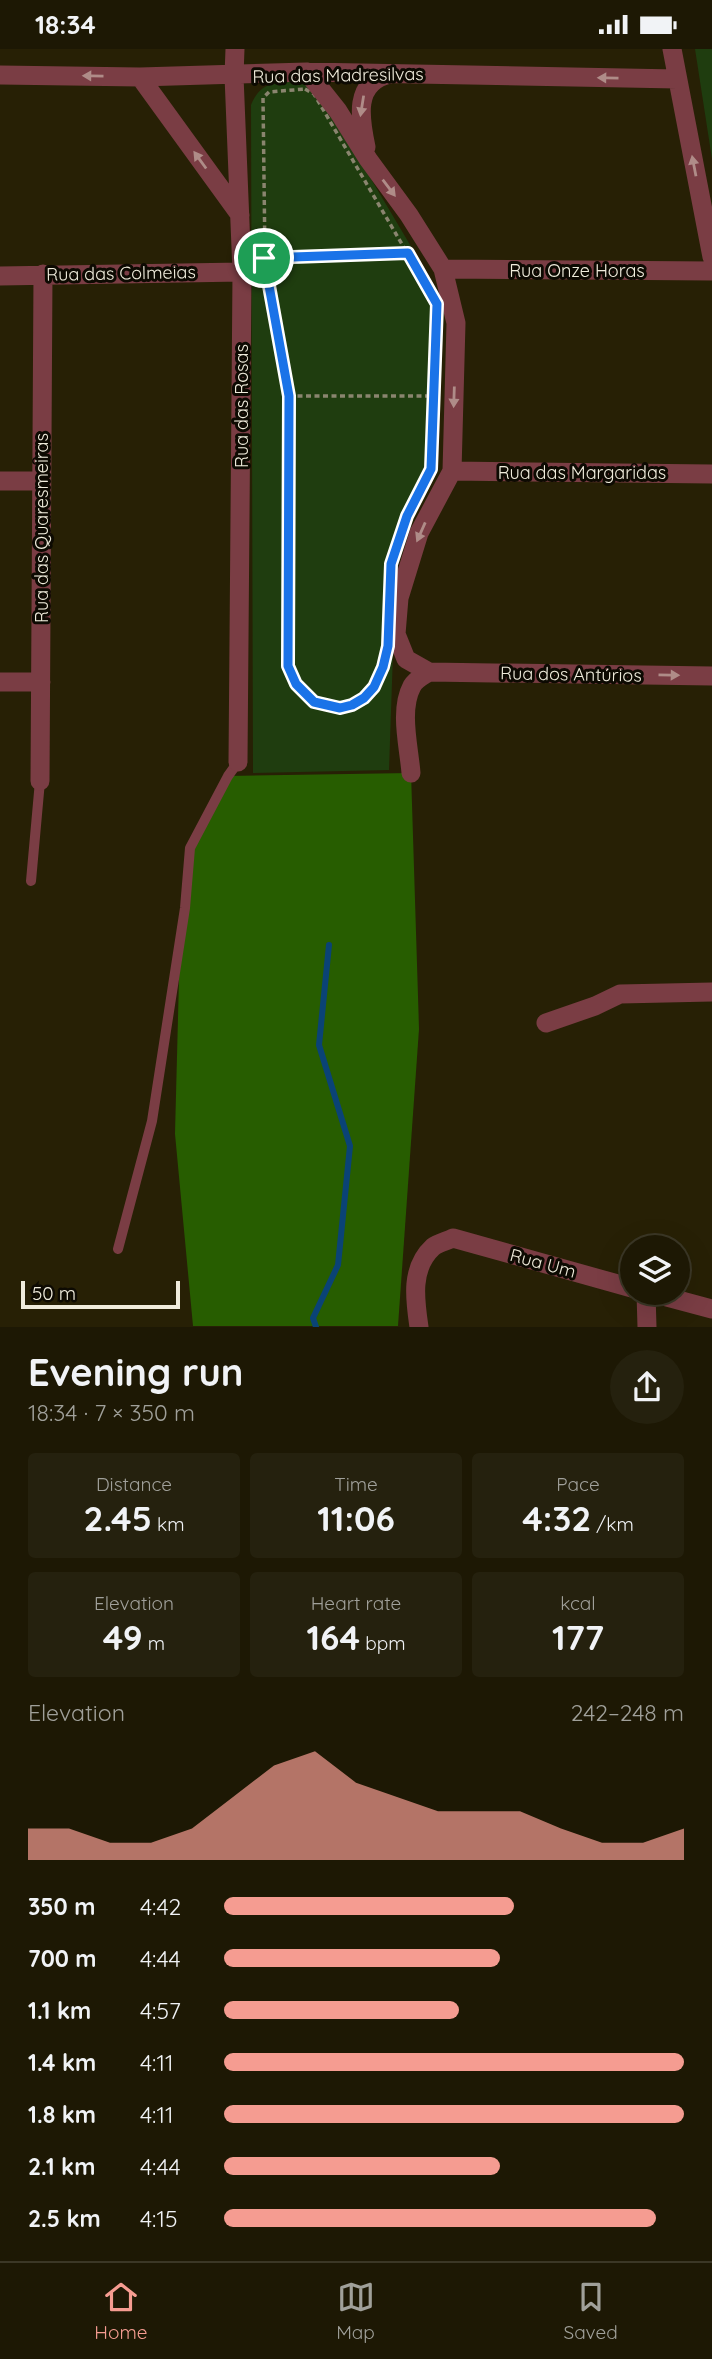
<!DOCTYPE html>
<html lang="en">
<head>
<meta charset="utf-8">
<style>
	:root { --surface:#1d1804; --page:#25210e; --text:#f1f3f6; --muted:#a0a09a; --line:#3b3726; --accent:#f59c91 }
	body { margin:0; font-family:Quicksand,sans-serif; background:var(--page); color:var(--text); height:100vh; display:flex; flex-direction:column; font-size:26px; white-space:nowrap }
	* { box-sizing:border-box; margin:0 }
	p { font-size:23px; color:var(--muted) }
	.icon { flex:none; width:38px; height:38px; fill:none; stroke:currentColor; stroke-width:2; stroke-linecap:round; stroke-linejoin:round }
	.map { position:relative; height:1278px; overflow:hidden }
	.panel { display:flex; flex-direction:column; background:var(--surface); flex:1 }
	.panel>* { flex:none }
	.tools { position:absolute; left:620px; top:1186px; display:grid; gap:14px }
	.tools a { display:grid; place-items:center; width:70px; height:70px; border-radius:50%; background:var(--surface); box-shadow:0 7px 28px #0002,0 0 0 2px var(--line); font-size:35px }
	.scale { position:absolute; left:21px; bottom:18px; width:159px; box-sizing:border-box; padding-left:7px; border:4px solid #f0ecdc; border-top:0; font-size:19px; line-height:24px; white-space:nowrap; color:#f0ecdc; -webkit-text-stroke:5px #0d0a02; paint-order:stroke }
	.pin { position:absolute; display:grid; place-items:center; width:60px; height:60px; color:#fff; margin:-30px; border:4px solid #fff; border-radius:50%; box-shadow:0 2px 7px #0007 }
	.round { display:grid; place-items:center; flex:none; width:74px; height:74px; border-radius:37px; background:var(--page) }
	.summary { display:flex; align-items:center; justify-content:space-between; height:119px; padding:0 28px }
	h1 { font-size:38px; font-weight:700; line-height:52px }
	.figures { display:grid; grid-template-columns:repeat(3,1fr); gap:10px; height:119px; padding:7px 28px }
	.figures div { display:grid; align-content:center; border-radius:7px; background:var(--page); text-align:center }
	.figures b { font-size:35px; font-weight:700 }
	.figures small { font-size:19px; font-weight:400 }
	.figures p { font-size:19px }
	.chart { height:196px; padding:14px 28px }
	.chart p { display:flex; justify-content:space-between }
	.chart svg { width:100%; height:126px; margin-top:7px; fill:var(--accent); opacity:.7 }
	ul { padding:0 28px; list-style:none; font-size:23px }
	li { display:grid; grid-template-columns:112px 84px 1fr; align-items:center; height:52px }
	li i { height:18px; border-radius:9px; background:var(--accent) }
	.status { display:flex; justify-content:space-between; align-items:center; height:49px; padding:0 35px; background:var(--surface); direction:ltr }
	.status svg { height:19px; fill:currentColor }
	.dock { display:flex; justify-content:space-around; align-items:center; height:98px; border-top:2px solid var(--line); background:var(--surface); font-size:19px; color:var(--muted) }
	.dock a { display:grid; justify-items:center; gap:4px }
	.dock .selected { color:var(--accent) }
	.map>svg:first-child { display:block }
	.green { fill:#1f3d0f }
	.forest { fill:#275d00 }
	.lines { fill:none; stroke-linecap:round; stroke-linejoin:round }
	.stream { stroke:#0a4376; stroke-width:6 }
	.path { stroke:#8a856f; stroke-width:3.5; stroke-dasharray:5 3.5; stroke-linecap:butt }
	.service { stroke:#7a3d44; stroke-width:10 }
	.minor { stroke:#7a3d44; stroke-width:19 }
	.oneway { fill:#af8c88 }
	.route-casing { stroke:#fff; stroke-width:14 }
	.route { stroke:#1a73e8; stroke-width:9 }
	.labels { text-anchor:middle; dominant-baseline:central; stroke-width:6; stroke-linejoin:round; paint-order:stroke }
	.street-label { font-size:18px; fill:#f0ecdc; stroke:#0d0a02 }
</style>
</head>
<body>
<div class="status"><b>18:34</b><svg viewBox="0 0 49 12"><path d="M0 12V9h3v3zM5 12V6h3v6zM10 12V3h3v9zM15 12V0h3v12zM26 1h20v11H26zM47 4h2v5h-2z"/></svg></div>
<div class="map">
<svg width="712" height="1278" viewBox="0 0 712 1278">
	<rect width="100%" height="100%" fill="#272005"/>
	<path class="green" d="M695,0H712V110Z
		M306,32L317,39L444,253L437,422L411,471L396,517L389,721L253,724L251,56C262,29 281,34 306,32Z"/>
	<path class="forest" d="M411,724L419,980L398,1277H193L175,1085L180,892L190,799L228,727Z"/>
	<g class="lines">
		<path class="stream" d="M316,1278L313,1269L338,1216L350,1097L319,996L329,896"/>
		<path class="path" d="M305,40L314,45L437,255L431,420L407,467L391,515L388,597L383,618L375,638L364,649L352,656L340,659L325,656L314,653L303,644L288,617L289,347L265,209L263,49L269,43Z
			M265,209L408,204
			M289,347H434"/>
		<path class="service" d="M31,832L40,732
			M118,1200L152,1072L185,859L190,799L228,727L238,713"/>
		<path class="minor" d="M235,0L234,27L242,223L238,713
			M672,0L712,208
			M307,23L338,62L368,110L409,166L443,220L456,274L452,422L419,484L399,549L396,585L406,610L429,623L712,627
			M0,26L140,28L307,23L677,30
			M140,28L240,166
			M366,98C360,70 353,33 390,25
			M443,220L712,222
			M0,227L242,223
			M452,422L712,425
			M0,432H40
			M0,633H41
			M411,724C409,698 399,661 412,637C416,630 423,627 429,623
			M40,732L43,225
			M546,974L595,957L620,945L712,943
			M646,1244L647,1278
			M652,1244L712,1260
			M419,1278C415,1251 410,1219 433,1198C438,1194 447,1192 453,1189L632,1239"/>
	</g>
	<defs><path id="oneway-solid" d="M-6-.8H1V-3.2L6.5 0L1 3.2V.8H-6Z" transform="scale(1.75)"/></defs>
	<g class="oneway">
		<use href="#oneway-solid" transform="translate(93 27) rotate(-179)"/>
		<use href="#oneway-solid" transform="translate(608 29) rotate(-179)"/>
		<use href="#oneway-solid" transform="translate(362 57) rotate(99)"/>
		<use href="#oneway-solid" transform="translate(200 111) rotate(-126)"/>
		<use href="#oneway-solid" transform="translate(694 117) rotate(-101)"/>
		<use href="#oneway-solid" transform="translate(389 139) rotate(53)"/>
		<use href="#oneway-solid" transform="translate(454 348) rotate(92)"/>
		<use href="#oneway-solid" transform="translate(421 483) rotate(114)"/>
		<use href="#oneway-solid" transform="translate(669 626) rotate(1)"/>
	</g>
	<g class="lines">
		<g class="route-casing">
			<path id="route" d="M408,204L437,255L431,420L407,467L391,515L388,597L383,618L374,638L364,649L352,656L340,659L314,653L296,635L288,617L289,347L264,209Z"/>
		</g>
		<use href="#route" class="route"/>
	</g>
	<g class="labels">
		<g class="street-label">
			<text transform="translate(338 26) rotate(-1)">Rua das Madresilvas</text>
			<text x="577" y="221">Rua Onze Horas</text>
			<text transform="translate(121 224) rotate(-1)">Rua das Colmeias</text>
			<text transform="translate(241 357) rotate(-90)">Rua das Rosas</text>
			<text x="582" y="423">Rua das Margaridas</text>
			<text transform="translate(41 479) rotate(-90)">Rua das Quaresmeiras</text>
			<text transform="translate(571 625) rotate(1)">Rua dos Antúrios</text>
			<text transform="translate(543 1214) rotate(15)">Rua Um</text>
		</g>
	</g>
</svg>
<div class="tools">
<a><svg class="icon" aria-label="layers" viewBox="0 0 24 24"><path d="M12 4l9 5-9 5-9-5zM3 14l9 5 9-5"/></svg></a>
</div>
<div class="scale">50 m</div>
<div class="pin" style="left:264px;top:209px;background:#1e9e55"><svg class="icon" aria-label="arrive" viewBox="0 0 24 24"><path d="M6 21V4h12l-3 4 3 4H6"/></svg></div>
</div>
<section class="panel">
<div class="summary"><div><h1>Evening run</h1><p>18:34 · 7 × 350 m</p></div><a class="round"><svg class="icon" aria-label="share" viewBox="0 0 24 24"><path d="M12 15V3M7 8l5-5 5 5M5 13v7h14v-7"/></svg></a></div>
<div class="figures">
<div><p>Distance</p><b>2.45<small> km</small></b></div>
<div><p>Time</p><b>11:06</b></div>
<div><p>Pace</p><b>4:32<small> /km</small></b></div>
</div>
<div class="figures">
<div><p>Elevation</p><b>49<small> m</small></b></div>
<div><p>Heart rate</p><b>164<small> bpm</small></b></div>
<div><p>kcal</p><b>177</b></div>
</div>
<div class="chart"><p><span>Elevation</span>242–248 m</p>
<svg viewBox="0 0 160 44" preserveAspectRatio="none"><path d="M0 44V33L10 33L20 38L30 38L40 33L50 22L60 11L70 6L80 17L90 22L100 27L110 27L120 27L130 33L140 38L150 38L160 33V44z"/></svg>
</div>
<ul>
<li><b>350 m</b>4:42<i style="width:63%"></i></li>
<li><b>700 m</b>4:44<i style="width:60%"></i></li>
<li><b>1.1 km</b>4:57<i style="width:51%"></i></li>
<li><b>1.4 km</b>4:11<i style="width:100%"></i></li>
<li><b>1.8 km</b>4:11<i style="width:100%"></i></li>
<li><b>2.1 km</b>4:44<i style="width:60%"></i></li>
<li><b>2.5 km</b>4:15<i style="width:94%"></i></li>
</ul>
</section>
<nav class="dock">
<a class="selected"><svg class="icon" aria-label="home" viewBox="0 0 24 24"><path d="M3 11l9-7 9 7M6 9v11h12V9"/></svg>Home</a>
<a><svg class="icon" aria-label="map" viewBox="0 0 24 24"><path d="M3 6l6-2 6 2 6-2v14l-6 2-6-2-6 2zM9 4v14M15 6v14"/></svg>Map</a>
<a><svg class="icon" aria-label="saved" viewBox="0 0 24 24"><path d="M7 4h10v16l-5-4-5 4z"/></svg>Saved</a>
</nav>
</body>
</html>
